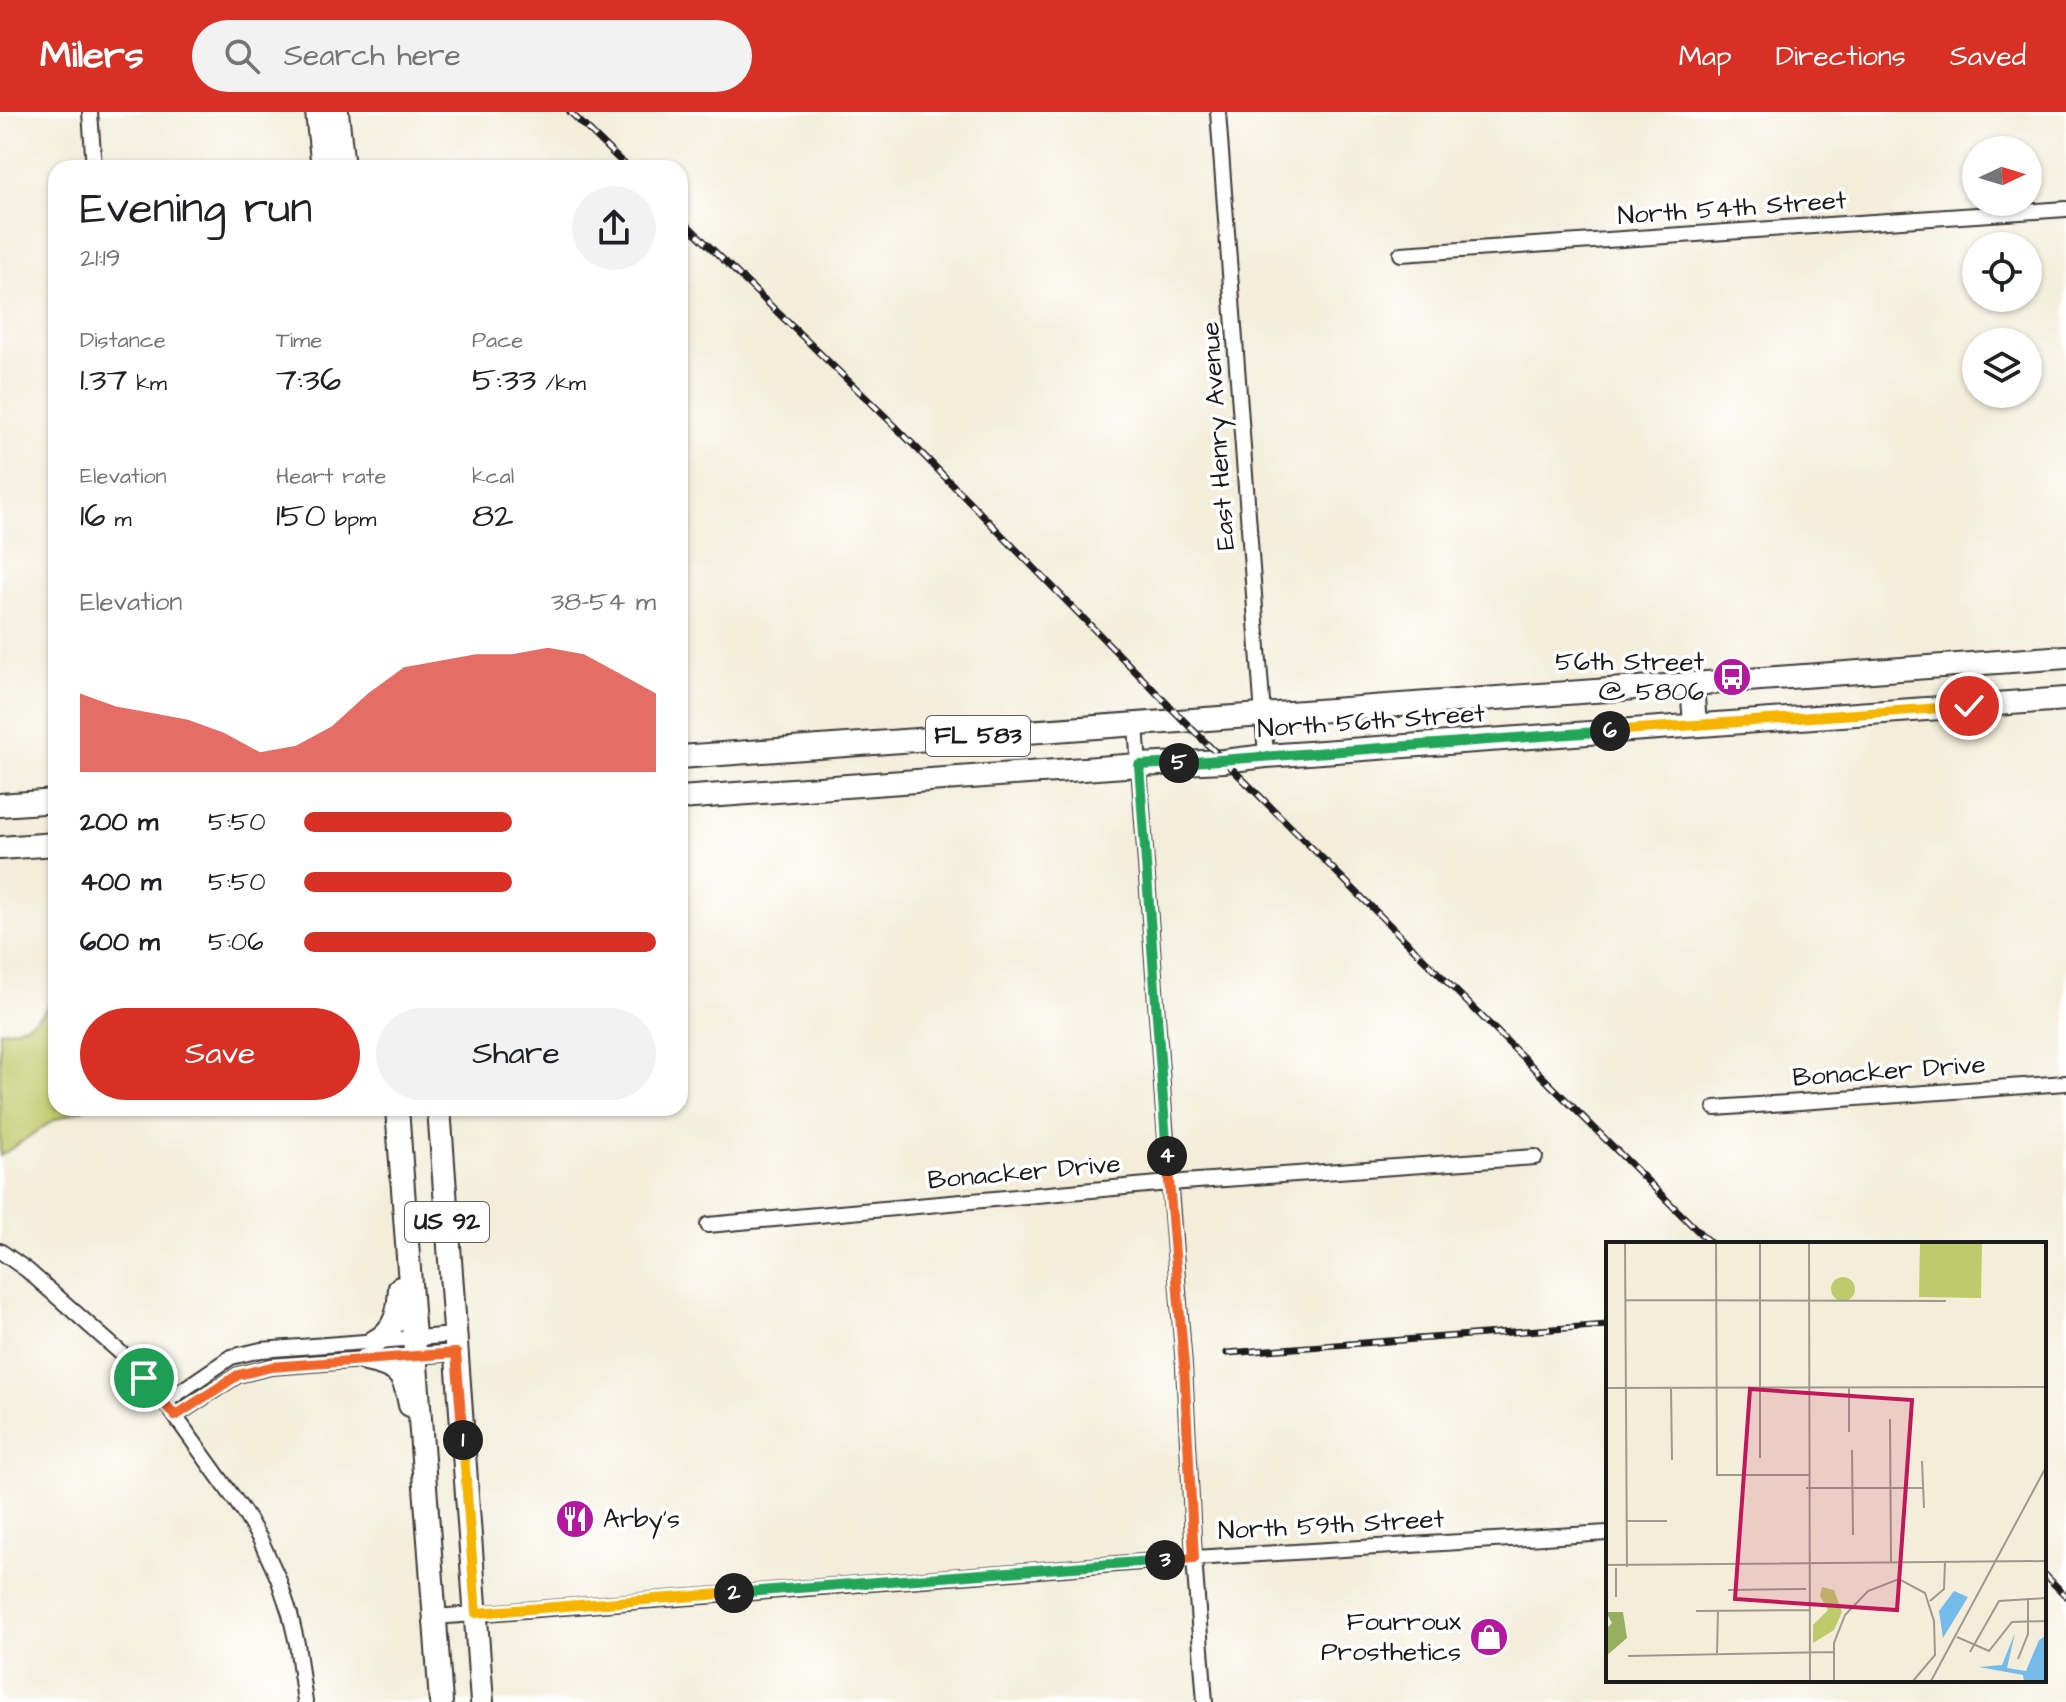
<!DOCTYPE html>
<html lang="en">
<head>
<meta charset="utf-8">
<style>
	:root { --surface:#fff; --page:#f2f2f2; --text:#202124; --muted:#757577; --accent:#d93025 }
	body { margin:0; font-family:"Architects Daughter",sans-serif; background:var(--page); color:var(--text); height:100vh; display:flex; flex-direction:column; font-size:30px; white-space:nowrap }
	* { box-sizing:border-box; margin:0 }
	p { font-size:26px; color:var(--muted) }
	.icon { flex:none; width:44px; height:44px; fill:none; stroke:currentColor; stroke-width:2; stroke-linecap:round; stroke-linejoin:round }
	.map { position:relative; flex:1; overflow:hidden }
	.drawer { position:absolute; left:48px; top:48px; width:640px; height:956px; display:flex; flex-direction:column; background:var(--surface); border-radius:24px; box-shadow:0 2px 6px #0004 }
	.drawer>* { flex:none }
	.needle { width:52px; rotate:86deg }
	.tools { position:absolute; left:1962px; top:24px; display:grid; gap:16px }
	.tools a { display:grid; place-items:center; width:80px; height:80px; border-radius:50%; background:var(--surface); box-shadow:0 2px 6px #0004; font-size:40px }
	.pin { position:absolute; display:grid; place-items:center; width:68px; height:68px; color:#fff; margin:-34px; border:4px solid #fff; border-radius:50%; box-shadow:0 2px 8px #0007 }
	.km { position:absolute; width:40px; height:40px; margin:-20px; border-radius:50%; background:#222; color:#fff; font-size:22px; line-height:40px; text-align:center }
	.round { display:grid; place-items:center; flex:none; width:84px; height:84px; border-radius:42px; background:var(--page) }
	.headline { display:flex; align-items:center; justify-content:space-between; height:136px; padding:0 32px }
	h1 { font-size:44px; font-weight:600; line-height:60px }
	.figures { display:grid; grid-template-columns:repeat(3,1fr); gap:12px; height:136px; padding:8px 32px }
	.figures div { display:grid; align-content:center }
	.figures b { font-size:34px; font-weight:600 }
	.figures small { font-size:22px; font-weight:400 }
	.figures p { font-size:22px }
	.chart { height:224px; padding:16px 32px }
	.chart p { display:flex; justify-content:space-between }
	.chart svg { width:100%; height:144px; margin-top:8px; fill:var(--accent); opacity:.7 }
	.primary-button { display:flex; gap:16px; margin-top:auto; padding:16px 32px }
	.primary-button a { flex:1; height:92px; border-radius:48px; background:var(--accent); color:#fff; font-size:32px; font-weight:600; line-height:92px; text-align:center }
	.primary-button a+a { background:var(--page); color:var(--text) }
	ul { padding:0 32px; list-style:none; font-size:26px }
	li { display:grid; grid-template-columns:128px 96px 1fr; align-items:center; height:60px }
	li i { height:20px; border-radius:10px; background:var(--accent) }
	header { display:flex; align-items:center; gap:48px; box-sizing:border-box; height:112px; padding:0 40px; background:var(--accent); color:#fff }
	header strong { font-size:38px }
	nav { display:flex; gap:44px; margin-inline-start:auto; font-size:28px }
	.search { width:560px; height:72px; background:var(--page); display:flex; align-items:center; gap:20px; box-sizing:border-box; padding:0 28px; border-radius:44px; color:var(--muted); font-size:30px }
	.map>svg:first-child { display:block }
	.green { fill:#becb6c; stroke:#6d7444; stroke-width:2 }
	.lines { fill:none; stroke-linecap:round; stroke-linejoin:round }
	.minor-casing { stroke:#3c3b38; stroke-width:18 }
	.primary-casing { stroke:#3c3b38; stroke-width:26 }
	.minor { stroke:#fff; stroke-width:14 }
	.primary { stroke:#fff; stroke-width:22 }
	.rail-casing { stroke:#1c1c1c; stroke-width:7 }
	.rail { stroke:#fff; stroke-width:4; stroke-dasharray:12; stroke-linecap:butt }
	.split-1-casing { stroke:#fff; stroke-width:16 }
	.split-2-casing { stroke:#fff; stroke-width:16 }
	.split-3-casing { stroke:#fff; stroke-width:16 }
	.split-4-casing { stroke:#fff; stroke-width:16 }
	.split-5-casing { stroke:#fff; stroke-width:16 }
	.split-6-casing { stroke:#fff; stroke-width:16 }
	.split-7-casing { stroke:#fff; stroke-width:16 }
	.split-1 { stroke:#f0652b; stroke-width:10 }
	.split-2 { stroke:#f5b400; stroke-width:10 }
	.split-3 { stroke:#22a559; stroke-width:10 }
	.split-4 { stroke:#f0652b; stroke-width:10 }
	.split-5 { stroke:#22a559; stroke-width:10 }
	.split-6 { stroke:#22a559; stroke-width:10 }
	.split-7 { stroke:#f5b400; stroke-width:10 }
	.labels { text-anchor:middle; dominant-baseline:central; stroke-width:7; stroke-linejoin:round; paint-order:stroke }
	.shield { fill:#fff; stroke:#606060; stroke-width:2 }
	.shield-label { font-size:24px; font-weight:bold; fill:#1c1c1c }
	.street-label { font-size:26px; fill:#1c1c1c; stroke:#fff }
	.poi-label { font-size:26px; fill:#1c1c1c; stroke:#fff; text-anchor:end }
	.inset-road { fill:none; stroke:#9d998d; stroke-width:2 }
	.view { fill:#c2185b; fill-opacity:0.15; stroke:#c2185b; stroke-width:4 }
	.inset-edge { fill:none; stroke:#1c1c1c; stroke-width:4 }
</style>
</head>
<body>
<header>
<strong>Milers</strong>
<div class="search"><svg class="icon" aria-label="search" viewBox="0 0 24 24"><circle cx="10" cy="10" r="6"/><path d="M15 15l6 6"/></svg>Search here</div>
<nav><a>Map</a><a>Directions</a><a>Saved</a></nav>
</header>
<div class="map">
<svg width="2066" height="1590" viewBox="0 0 2066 1590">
	<rect width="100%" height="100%" fill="#fff"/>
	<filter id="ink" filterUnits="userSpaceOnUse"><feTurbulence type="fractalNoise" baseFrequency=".0125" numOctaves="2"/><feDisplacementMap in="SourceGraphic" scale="16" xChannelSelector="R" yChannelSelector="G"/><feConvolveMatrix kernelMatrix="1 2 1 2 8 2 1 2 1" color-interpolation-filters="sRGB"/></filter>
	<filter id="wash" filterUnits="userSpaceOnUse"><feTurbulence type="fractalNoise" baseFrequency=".006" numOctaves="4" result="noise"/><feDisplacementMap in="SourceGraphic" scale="32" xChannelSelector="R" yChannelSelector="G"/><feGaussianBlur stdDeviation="1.8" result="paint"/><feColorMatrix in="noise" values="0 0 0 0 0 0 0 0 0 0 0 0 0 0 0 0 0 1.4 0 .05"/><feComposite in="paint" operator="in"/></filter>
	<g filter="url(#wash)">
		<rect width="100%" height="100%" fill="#f3edd9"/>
		<path class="green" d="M56,882V996H86L54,1008L0,1044V919C27,917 43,905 56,882Z"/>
	</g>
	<g filter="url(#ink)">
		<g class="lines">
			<g class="minor-casing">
				<path id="minor" d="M90,0L94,56
					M1218,0L1266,644
					M1401,142L2066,97
					M1136,613L1164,1001L1184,1254L1194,1446L1205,1590
					M1715,996L2066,971
					M708,1113L1169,1071L1535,1045
					M0,1139L27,1158L122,1242L165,1290L243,1399L260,1427L278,1466L290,1502L297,1532L305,1590
					M165,1290L231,1245L261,1238L455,1223
					M175,1304L238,1263L271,1255L456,1241
					M435,1505L1194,1446L1608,1421"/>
			</g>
			<g class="primary-casing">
				<path id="primary" d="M317,0L323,56
					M337,0L343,56
					M1692,572L1695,613
					M680,645L2066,545
					M680,686L1139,653L1224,649L1266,644L2066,587
					M0,693L56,689
					M0,736L56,732
					M397,996L441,1590
					M439,996L482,1590
					M374,1230C396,1218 399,1200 400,1176
					M366,1248C398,1255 404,1260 410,1293"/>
			</g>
			<use href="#minor" class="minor"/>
			<use href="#primary" class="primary"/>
			<g class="rail-casing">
				<path id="rail" d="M570,0L628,56
					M680,106L894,313L1184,609L1711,1132
					M1227,1241L1608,1213
					M2044,1462L2066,1484"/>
			</g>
			<use href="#rail" class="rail"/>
		</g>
	</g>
	<g class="lines" filter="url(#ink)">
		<g class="split-1-casing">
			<path id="split-1" d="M144,1266L175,1304L238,1263L271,1255L456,1241L463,1328"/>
		</g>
		<g class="split-2-casing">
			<path id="split-2" d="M463,1328L476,1501L734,1481"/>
		</g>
		<g class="split-3-casing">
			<path id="split-3" d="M734,1481L1165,1448"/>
		</g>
		<g class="split-4-casing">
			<path id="split-4" d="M1165,1448L1194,1446L1184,1254L1167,1044"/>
		</g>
		<g class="split-5-casing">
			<path id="split-5" d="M1167,1044L1139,653L1179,651"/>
		</g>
		<g class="split-6-casing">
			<path id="split-6" d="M1179,651L1610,619"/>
		</g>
		<g class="split-7-casing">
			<path id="split-7" d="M1610,619L1969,594"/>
		</g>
		<use href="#split-1" class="split-1"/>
		<use href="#split-2" class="split-2"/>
		<use href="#split-3" class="split-3"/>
		<use href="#split-4" class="split-4"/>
		<use href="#split-5" class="split-5"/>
		<use href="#split-6" class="split-6"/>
		<use href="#split-7" class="split-7"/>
	</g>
	<defs>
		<g id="bus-disc" transform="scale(2)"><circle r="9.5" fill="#b5179e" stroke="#fff"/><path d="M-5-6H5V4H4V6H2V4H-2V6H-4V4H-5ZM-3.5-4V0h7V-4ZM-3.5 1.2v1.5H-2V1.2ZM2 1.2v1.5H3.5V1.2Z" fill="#fff"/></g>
		<g id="restaurant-disc" transform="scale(2)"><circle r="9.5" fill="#b5179e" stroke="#fff"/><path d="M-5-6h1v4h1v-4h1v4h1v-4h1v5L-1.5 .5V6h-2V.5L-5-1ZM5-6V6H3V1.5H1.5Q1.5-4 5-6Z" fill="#fff"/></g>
		<g id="shop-disc" transform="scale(2)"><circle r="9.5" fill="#b5179e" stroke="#fff"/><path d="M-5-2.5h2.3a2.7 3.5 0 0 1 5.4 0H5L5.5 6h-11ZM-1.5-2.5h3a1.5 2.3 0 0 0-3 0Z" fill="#fff"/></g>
	</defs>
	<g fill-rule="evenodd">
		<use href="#bus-disc" x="1732" y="565"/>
		<use href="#restaurant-disc" x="575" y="1407"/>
		<use href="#shop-disc" x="1489" y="1525"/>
	</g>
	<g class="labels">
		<g class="shield">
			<rect x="926" y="604" width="104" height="40" rx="6"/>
			<rect x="405" y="1090" width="84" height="40" rx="6"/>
		</g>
		<g class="shield-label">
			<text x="978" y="624">FL 583</text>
			<text x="447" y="1110">US 92</text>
		</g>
		<g class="street-label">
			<text transform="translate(1732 96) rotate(-4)">North 54th Street</text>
			<text transform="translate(1218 324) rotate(-94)">East Henry Avenue</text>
			<text transform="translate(1371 609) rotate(-4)">North 56th Street</text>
			<text transform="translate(1889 959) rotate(-4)">Bonacker Drive</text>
			<text transform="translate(1024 1060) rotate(-5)">Bonacker Drive</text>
			<text transform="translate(1331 1413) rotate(-3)">North 59th Street</text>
		</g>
		<g class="poi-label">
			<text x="1704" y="550">56th Street<tspan x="1704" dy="30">@ 5806</tspan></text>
			<text x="603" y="1407" text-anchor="start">Arby's</text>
			<text x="1461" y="1510">Fourroux<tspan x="1461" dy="30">Prosthetics</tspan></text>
		</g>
	</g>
	<g transform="translate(1606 1130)">
		<rect width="440" height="440" fill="#f3edd9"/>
		<path d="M314,1H376L375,56L313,55ZM225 47a12 12 0 1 1 24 0a12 12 0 1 1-24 0ZM216,345L228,348L236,370L228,388L207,401V383L222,368L214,354Z" fill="#becb6c"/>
		<path d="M0,370H17L21,396L0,414V387L6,381Z" fill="#96af60"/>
		<path d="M348,349L362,355L337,396L333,369ZM409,391L401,426L420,429L433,398L440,394V439H418L417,433L373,425L396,423Z" fill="#74baeb"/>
		<path class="inset-road" d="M19,1L21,325M110,1L111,233H204M154,1V216M203,1L204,439M19,58L340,59M0,146L440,145M65,146L66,218M284,177L285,320M243,190V146M246,208L247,293M316,219L318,266M200,246H317M21,279H61M0,323L440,319M0,326L1,363M122,348L200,347M10,355V326M324,359L338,347L339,320M90,369L204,368M351,395L383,409L406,380L440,379M364,410L393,359L440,356M111,411L112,369M22,414L228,410M412,417L422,392V356M228,439V401L239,373L262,349L293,337L319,351L328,379L329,413L307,439M325,439L440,225"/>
		<path class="view" d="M144,147L306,158L291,368L129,357Z"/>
		<rect width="440" height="440" class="inset-edge"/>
	</g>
</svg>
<div class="tools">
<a><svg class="needle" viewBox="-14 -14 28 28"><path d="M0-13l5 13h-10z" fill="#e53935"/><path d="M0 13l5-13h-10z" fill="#757577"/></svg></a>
<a><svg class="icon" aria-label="locate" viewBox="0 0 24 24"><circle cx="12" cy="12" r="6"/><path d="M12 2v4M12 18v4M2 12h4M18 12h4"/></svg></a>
<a><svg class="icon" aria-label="layers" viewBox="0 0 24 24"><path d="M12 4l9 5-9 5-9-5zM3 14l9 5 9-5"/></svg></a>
</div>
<div class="pin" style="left:144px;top:1266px;background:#1e9e55"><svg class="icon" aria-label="arrive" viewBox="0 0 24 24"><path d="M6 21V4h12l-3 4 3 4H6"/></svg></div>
<div class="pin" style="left:1969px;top:594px;background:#d93025"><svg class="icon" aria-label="check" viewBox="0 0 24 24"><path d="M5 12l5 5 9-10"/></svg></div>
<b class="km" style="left:463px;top:1328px">1</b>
<b class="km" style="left:734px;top:1481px">2</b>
<b class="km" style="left:1165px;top:1448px">3</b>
<b class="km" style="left:1167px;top:1044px">4</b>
<b class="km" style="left:1179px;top:651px">5</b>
<b class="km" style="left:1610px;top:619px">6</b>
<section class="drawer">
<div class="headline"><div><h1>Evening run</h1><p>21:19</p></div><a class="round"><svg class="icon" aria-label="share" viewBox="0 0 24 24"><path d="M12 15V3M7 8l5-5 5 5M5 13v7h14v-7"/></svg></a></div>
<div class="figures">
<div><p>Distance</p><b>1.37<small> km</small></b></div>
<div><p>Time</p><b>7:36</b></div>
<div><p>Pace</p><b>5:33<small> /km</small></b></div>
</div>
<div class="figures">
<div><p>Elevation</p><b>16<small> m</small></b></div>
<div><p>Heart rate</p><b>150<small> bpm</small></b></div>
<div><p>kcal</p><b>82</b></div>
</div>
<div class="chart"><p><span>Elevation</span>38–54 m</p>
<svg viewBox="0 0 160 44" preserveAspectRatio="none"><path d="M0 44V20L10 24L20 26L30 28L40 32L50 38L60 36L70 30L80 20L90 12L100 10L110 8L120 8L130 6L140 8L150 14L160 20V44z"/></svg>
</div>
<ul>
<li><b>200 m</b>5:50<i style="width:59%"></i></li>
<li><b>400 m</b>5:50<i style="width:59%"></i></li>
<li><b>600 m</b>5:06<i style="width:100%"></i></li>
</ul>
<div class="primary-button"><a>Save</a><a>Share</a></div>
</section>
</div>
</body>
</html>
